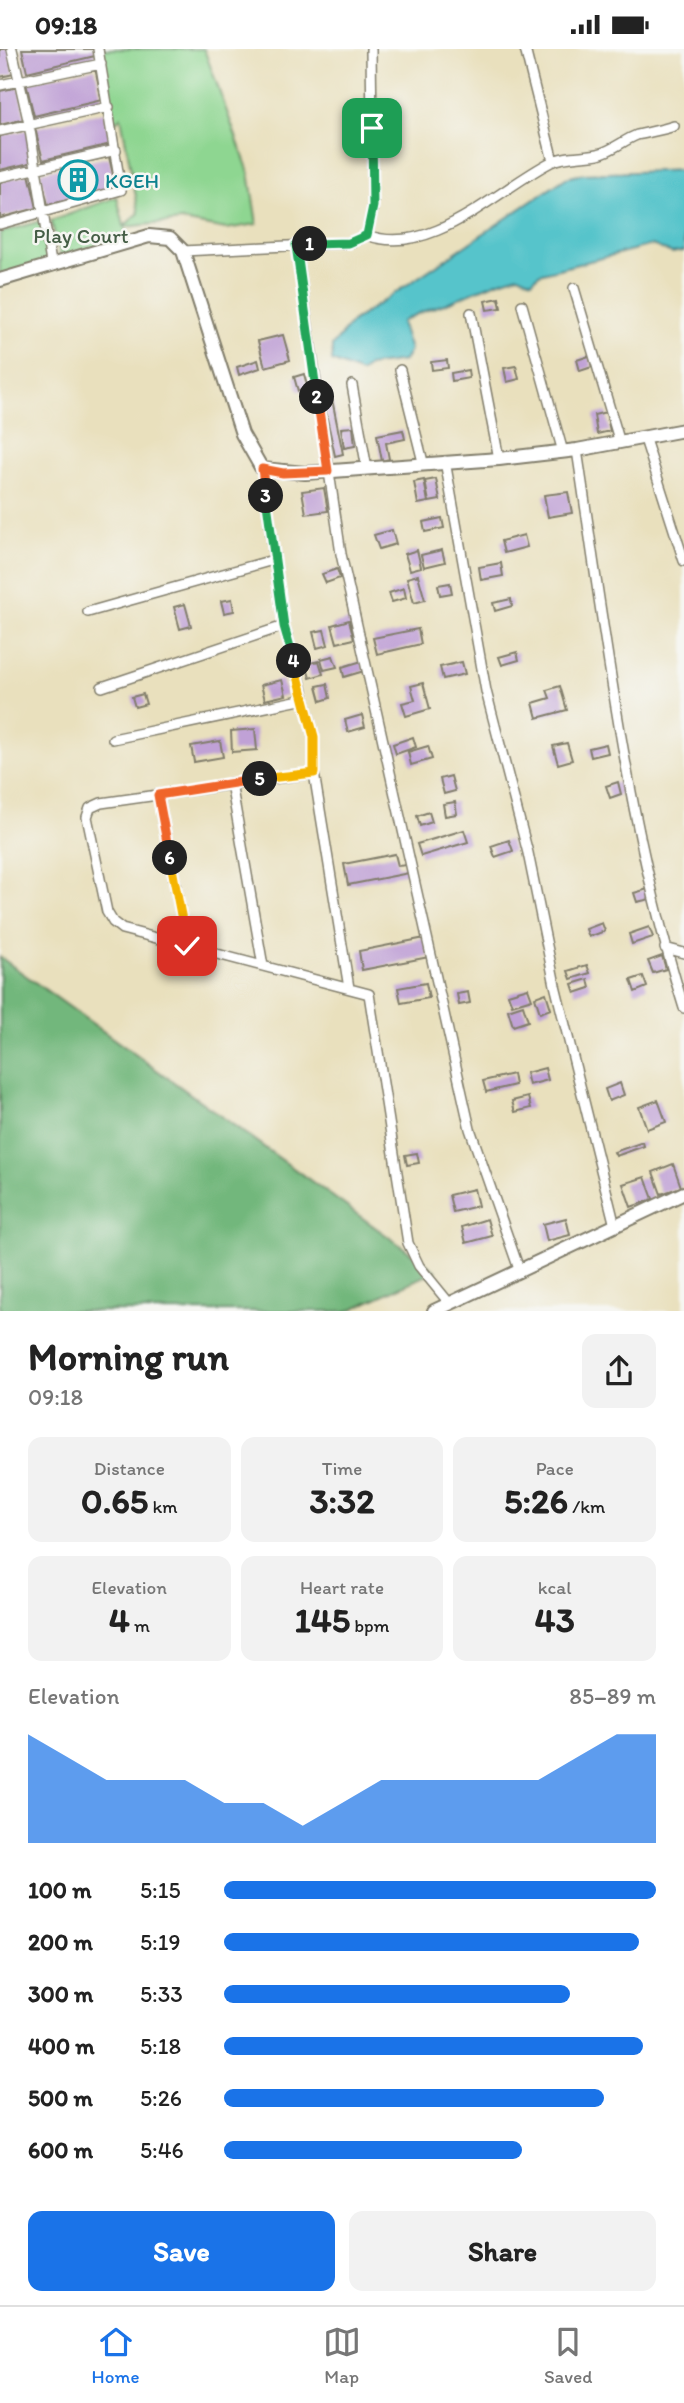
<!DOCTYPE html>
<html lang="en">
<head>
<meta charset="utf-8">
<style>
	:root { --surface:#fff; --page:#f2f2f2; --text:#222; --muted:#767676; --line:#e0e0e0; --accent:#1a73e8 }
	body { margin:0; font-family:Itim,sans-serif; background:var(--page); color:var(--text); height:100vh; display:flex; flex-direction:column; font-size:26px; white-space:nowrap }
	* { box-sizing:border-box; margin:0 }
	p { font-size:23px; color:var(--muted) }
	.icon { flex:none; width:38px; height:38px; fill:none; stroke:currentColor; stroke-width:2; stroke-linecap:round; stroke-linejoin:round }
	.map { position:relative; height:1262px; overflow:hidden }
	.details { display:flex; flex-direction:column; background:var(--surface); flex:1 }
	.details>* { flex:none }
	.pin { position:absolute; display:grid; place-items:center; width:60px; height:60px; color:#fff; margin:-30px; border-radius:14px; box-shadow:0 4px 10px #0006 }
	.km { position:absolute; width:35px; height:35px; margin:-18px; border-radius:50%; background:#222; color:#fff; font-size:19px; line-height:35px; text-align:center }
	.round { display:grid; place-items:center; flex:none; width:74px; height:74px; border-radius:14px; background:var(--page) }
	.head { display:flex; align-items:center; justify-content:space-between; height:119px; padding:0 28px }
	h1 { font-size:38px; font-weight:800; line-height:52px }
	.metrics { display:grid; grid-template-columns:repeat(3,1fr); gap:10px; height:119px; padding:7px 28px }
	.metrics div { display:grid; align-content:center; border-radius:14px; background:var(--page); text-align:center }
	.metrics b { font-size:35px; font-weight:800 }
	.metrics small { font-size:19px; font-weight:400 }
	.metrics p { font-size:19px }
	.chart { height:196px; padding:14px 28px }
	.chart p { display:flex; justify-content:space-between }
	.chart svg { width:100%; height:126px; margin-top:7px; fill:var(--accent); opacity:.7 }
	.cta { display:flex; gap:14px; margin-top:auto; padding:14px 28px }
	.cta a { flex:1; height:80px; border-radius:14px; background:var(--accent); color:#fff; font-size:28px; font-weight:800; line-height:80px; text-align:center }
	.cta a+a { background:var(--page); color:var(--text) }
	ul { padding:0 28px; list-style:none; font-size:23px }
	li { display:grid; grid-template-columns:112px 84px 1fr; align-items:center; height:52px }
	li i { height:18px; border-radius:9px; background:var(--accent) }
	.status { display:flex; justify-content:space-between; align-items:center; height:49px; padding:0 35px; background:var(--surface); direction:ltr }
	.status svg { height:19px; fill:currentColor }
	.dock { display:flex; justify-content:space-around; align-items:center; height:98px; border-top:2px solid var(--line); background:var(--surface); font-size:19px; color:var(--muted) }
	.dock a { display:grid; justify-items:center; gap:4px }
	.dock .current { color:var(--accent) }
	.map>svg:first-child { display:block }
	.green { fill:#8ed691; stroke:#557956; stroke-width:2 }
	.forest { fill:#72b77b; stroke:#476a4c; stroke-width:2 }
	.water { fill:#56c4cb; stroke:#397074; stroke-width:2 }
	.building { fill:#c0a1d6 }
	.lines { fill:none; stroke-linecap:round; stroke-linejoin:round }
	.street-casing { stroke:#827e6c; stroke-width:12 }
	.secondary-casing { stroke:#827e6c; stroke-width:16 }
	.street { stroke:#fff; stroke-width:9 }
	.secondary { stroke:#fff; stroke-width:12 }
	.split-1-casing { stroke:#fff; stroke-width:14 }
	.split-2-casing { stroke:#fff; stroke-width:14 }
	.split-3-casing { stroke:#fff; stroke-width:14 }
	.split-4-casing { stroke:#fff; stroke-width:14 }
	.split-5-casing { stroke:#fff; stroke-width:14 }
	.split-6-casing { stroke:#fff; stroke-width:14 }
	.split-7-casing { stroke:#fff; stroke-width:14 }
	.split-1 { stroke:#22a559; stroke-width:9 }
	.split-2 { stroke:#22a559; stroke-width:9 }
	.split-3 { stroke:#f0652b; stroke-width:9 }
	.split-4 { stroke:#22a559; stroke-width:9 }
	.split-5 { stroke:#f5b400; stroke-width:9 }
	.split-6 { stroke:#f0652b; stroke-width:9 }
	.split-7 { stroke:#f5b400; stroke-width:9 }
	.labels { text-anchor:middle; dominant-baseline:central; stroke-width:5; stroke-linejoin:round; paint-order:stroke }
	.culture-label { font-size:21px; fill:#0d838f; stroke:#f6f6f2; text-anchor:start }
	.park-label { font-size:21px; fill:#445d45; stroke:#f6f6f2 }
</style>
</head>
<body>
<div class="status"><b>09:18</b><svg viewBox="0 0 49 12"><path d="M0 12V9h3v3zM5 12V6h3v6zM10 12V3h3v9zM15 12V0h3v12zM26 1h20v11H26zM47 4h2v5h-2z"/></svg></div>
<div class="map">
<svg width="684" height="1262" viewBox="0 0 684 1262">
	<rect width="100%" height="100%" fill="#f6f6f2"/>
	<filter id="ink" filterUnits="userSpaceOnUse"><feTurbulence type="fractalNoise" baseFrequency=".0143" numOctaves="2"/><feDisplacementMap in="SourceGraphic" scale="14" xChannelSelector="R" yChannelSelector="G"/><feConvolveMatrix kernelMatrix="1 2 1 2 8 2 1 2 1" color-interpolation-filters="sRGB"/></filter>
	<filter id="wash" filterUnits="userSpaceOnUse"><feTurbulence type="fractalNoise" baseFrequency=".00686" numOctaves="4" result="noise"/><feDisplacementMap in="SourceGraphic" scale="28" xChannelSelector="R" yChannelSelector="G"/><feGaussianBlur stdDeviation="1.57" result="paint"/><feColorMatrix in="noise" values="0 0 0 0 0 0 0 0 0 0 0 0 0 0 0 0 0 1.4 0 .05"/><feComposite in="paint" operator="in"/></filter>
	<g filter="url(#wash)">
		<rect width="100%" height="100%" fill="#e9e0bd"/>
		<path class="green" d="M101,0H204L249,123L257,175L226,180L182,172L125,178L129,195L63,217L51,172L117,148L124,177L139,164L121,68L114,75Z
			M41,172L53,219L0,236V184Z"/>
		<path class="forest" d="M0,908L436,1222L348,1262H0Z"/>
		<path class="water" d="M684,121V202L672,204L652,196L539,225L532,232L519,226C495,232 474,243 452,252C434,259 418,263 401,273L410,301L404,312L368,317L361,324L332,312V297L352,273L566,129L582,125Z"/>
		<g id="blocks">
			<path class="building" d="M0,0H9L14,25L0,28Z
				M22,0H94L95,7L27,23Z
				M95,19L102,51L34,67L26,34Z
				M19,38L25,70L0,76V42Z
				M104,63L111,95L43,111L35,79Z
				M27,81L34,113L0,121V87Z
				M109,108L116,139L48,156L40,123Z
				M29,125L37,159L0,169V133Z
				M499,249L501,259L487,261L485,252Z
				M283,286L290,311L265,318L258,292Z
				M589,307L592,318L580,322L577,311Z
				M258,311L260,319L239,326L237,318Z
				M447,311L448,319L432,321L431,313Z
				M516,317L519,330L507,333L504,319Z
				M468,321L469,329L452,332L451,324Z
				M304,325L308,340L298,342L294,328Z
				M330,340L343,405L335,407L321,341Z
				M606,363L610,382L597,385L594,366Z
				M353,378L355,397L344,399L341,379Z
				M403,381L405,390L386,394L389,410L382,412L377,386Z
				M436,430L440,451L429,453L425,432Z
				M424,431L428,453L418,455L414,433Z
				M324,439L328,462L306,465L302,442Z
				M568,443L572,464L548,468L544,446Z
				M442,469L444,479L425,483L423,473Z
				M392,481L396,495L379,500L374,486Z
				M524,486L527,498L504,504L501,492Z
				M417,501L421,518L410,521L405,505Z
				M442,501L445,513L424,518L421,506Z
				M501,514L503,527L481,531L479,518Z
				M337,520L340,529L326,534L322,525Z
				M418,526L425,551L414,554L407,529Z
				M450,534L452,544L440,546L438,536Z
				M404,539L406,549L392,553L389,544Z
				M232,550L234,562L224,564L221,552Z
				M511,550L512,557L495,562L493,554Z
				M185,555L191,577L180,580L174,558Z
				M349,571L354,590L337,594L332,576Z
				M418,580L421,595L377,605L373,589Z
				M324,581L328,596L317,599L313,583Z
				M517,603L519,611L502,616L499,608Z
				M333,607L337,618L324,621L321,610Z
				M319,612L323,625L310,629L306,615Z
				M362,612L364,622L344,628L342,618Z
				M462,613L465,625L443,630L440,618Z
				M282,631L286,646L265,651L261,636Z
				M423,634L430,660L406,667L402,654L415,651L411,637Z
				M327,635L330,649L321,652L317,637Z
				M560,637L567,661L537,669L533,654L550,649L547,641Z
				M143,645L146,655L135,658L132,648Z
				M362,666L365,678L348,683L345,671Z
				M255,680L257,701L232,703L231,682Z
				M413,688L416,698L396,705L393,695Z
				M220,692L223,708L194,713L191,697Z
				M567,694L572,711L558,715L553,697Z
				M606,695L608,704L591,708L589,699Z
				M428,697L432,710L411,716L408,703Z
				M451,727L455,742L444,745L440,730Z
				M618,733L621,745L610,749L606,737Z
				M455,753L457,765L445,767L443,755Z
				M429,763L432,773L420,777L417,767Z
				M464,781L468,793L421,807L417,795Z
				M509,791L513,802L495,808L491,797Z
				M395,805L398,817L407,816L409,824L348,836L344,815Z
				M648,840L650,850L637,853L634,844Z
				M602,874L605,882L589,888L586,880Z
				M649,878L653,888L632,895L629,885Z
				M425,889L429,908L362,921L359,902Z
				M662,907L666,920L653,924L648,912Z
				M587,916L590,924L571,930L568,922Z
				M643,927L647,938L635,943L631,931Z
				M588,930L590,939L575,944L572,935Z
				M426,934L429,949L401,954L398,939Z
				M528,939L532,950L512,956L508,945Z
				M468,943L470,954L459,956L457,945Z
				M546,944L551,960L540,964L535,948Z
				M523,956L528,972L513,977L508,961Z
				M545,1019L548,1031L529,1036L526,1024Z
				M513,1025L515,1036L486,1043L483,1032Z
				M620,1034L624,1046L609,1052L605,1040Z
				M528,1048L531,1059L515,1063L512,1052Z
				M658,1051L666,1073L647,1080L639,1058Z
				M643,1093L644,1097L616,1107L614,1103Z
				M417,1104L419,1114L407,1116L405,1106Z
				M673,1115L681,1138L661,1145L653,1123Z
				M645,1128L653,1150L631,1158L623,1135Z
				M474,1140L478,1157L453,1163L449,1146Z
				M566,1169L570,1186L547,1192L543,1175Z
				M487,1170L492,1187L466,1194L462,1178Z"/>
		</g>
	</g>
	<g filter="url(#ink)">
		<use href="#blocks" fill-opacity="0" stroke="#827e6c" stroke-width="2"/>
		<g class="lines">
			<g class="street-casing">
				<path id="street" d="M12,0L29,75L51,214
					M525,0L553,112
					M0,36L101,15
					M0,82L109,58
					M0,128L116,101
					M0,175L121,141L98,0
					M367,186C430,210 498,140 551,113C564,106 583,108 598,105C612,102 624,91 637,86C649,83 662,81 674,77
					M296,196L341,505L470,1080L520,1223
					M183,202L349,194L367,186L373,157L371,0
					M574,239L620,394
					M522,256L563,403
					M471,264L499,410
					M400,321L423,413
					M352,336L367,420
					M644,387L684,512
					M577,401C605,586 628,781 684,959
					M445,412L486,642L528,804L555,936L615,1177
					M88,563L273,511
					M102,638L284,577
					M303,644L314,688V724L349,939
					M113,690L300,651L303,642L284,577L262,420
					M314,724L101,754L90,759L87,768L107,863L113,873L122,880L369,945L408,1194L419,1217L450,1255
					M231,734L263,917
					M158,746L187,897
					M665,899L684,904"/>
			</g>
			<g class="secondary-casing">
				<path id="secondary" d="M0,231L149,187L170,189L183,202L242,385L262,420L305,424L499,410L577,401L684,381
					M434,1262L684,1144"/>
			</g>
			<use href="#street" class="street"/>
			<use href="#secondary" class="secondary"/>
		</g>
	</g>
	<g class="lines" filter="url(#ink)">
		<g class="split-1-casing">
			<path id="split-1" d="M310,195L349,194L367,186L373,157L372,79"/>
		</g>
		<g class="split-2-casing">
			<path id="split-2" d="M310,195L296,196L317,348"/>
		</g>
		<g class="split-3-casing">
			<path id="split-3" d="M266,447L262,420L283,424L328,422L317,348"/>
		</g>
		<g class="split-4-casing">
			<path id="split-4" d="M266,447L284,577L294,612"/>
		</g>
		<g class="split-5-casing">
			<path id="split-5" d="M260,730L314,724V688L294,612"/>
		</g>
		<g class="split-6-casing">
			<path id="split-6" d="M170,809L158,746L260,730"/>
		</g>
		<g class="split-7-casing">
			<path id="split-7" d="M170,809L187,897"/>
		</g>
		<use href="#split-1" class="split-1"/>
		<use href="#split-2" class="split-2"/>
		<use href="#split-3" class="split-3"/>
		<use href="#split-4" class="split-4"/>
		<use href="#split-5" class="split-5"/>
		<use href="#split-6" class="split-6"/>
		<use href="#split-7" class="split-7"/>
	</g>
	<defs>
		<g id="building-ring" transform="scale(2.0125)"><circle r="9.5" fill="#f6f6f2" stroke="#0f9aa8" stroke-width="1.5"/><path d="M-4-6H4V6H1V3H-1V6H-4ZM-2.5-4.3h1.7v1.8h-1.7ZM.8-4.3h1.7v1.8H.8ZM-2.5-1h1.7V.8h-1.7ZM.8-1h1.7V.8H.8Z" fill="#0f9aa8"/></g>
	</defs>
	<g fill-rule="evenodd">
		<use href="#building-ring" x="78" y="131"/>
	</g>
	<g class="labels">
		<g class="culture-label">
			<text x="105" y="131">KGEH</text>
		</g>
		<g class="park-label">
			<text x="81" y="186">Play Court</text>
		</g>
	</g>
</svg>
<div class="pin" style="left:372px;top:79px;background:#1e9e55"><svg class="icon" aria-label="arrive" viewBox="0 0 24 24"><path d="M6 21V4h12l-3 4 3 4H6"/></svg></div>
<div class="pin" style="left:187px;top:897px;background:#d93025"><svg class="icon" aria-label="check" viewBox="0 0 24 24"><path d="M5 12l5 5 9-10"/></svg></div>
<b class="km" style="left:310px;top:195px">1</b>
<b class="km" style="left:317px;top:348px">2</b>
<b class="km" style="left:266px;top:447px">3</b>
<b class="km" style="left:294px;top:612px">4</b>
<b class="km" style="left:260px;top:730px">5</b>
<b class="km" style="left:170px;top:809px">6</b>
</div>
<section class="details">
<div class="head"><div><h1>Morning run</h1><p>09:18</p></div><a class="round"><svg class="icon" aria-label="share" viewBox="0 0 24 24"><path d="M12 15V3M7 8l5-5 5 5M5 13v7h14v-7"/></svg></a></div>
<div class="metrics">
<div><p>Distance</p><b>0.65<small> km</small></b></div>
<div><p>Time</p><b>3:32</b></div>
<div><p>Pace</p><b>5:26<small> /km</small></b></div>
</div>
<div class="metrics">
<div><p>Elevation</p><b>4<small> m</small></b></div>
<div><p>Heart rate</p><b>145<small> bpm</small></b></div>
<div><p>kcal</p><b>43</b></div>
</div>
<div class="chart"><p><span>Elevation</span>85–89 m</p>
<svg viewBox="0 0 160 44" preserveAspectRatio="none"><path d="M0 44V6L10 14L20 22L30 22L40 22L50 30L60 30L70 38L80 30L90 22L100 22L110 22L120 22L130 22L140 14L150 6L160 6V44z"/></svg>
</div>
<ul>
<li><b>100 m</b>5:15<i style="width:100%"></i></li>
<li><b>200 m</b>5:19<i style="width:96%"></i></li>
<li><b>300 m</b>5:33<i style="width:80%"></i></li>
<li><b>400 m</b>5:18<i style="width:97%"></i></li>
<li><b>500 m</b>5:26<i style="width:88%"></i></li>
<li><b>600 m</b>5:46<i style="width:69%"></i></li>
</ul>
<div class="cta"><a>Save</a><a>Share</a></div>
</section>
<nav class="dock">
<a class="current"><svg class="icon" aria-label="home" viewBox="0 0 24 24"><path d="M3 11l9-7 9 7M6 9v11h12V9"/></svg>Home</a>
<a><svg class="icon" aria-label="map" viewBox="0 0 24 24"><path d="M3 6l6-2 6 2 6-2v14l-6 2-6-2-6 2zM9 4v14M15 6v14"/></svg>Map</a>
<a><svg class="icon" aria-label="saved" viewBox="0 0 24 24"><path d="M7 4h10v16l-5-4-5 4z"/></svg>Saved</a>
</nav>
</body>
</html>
